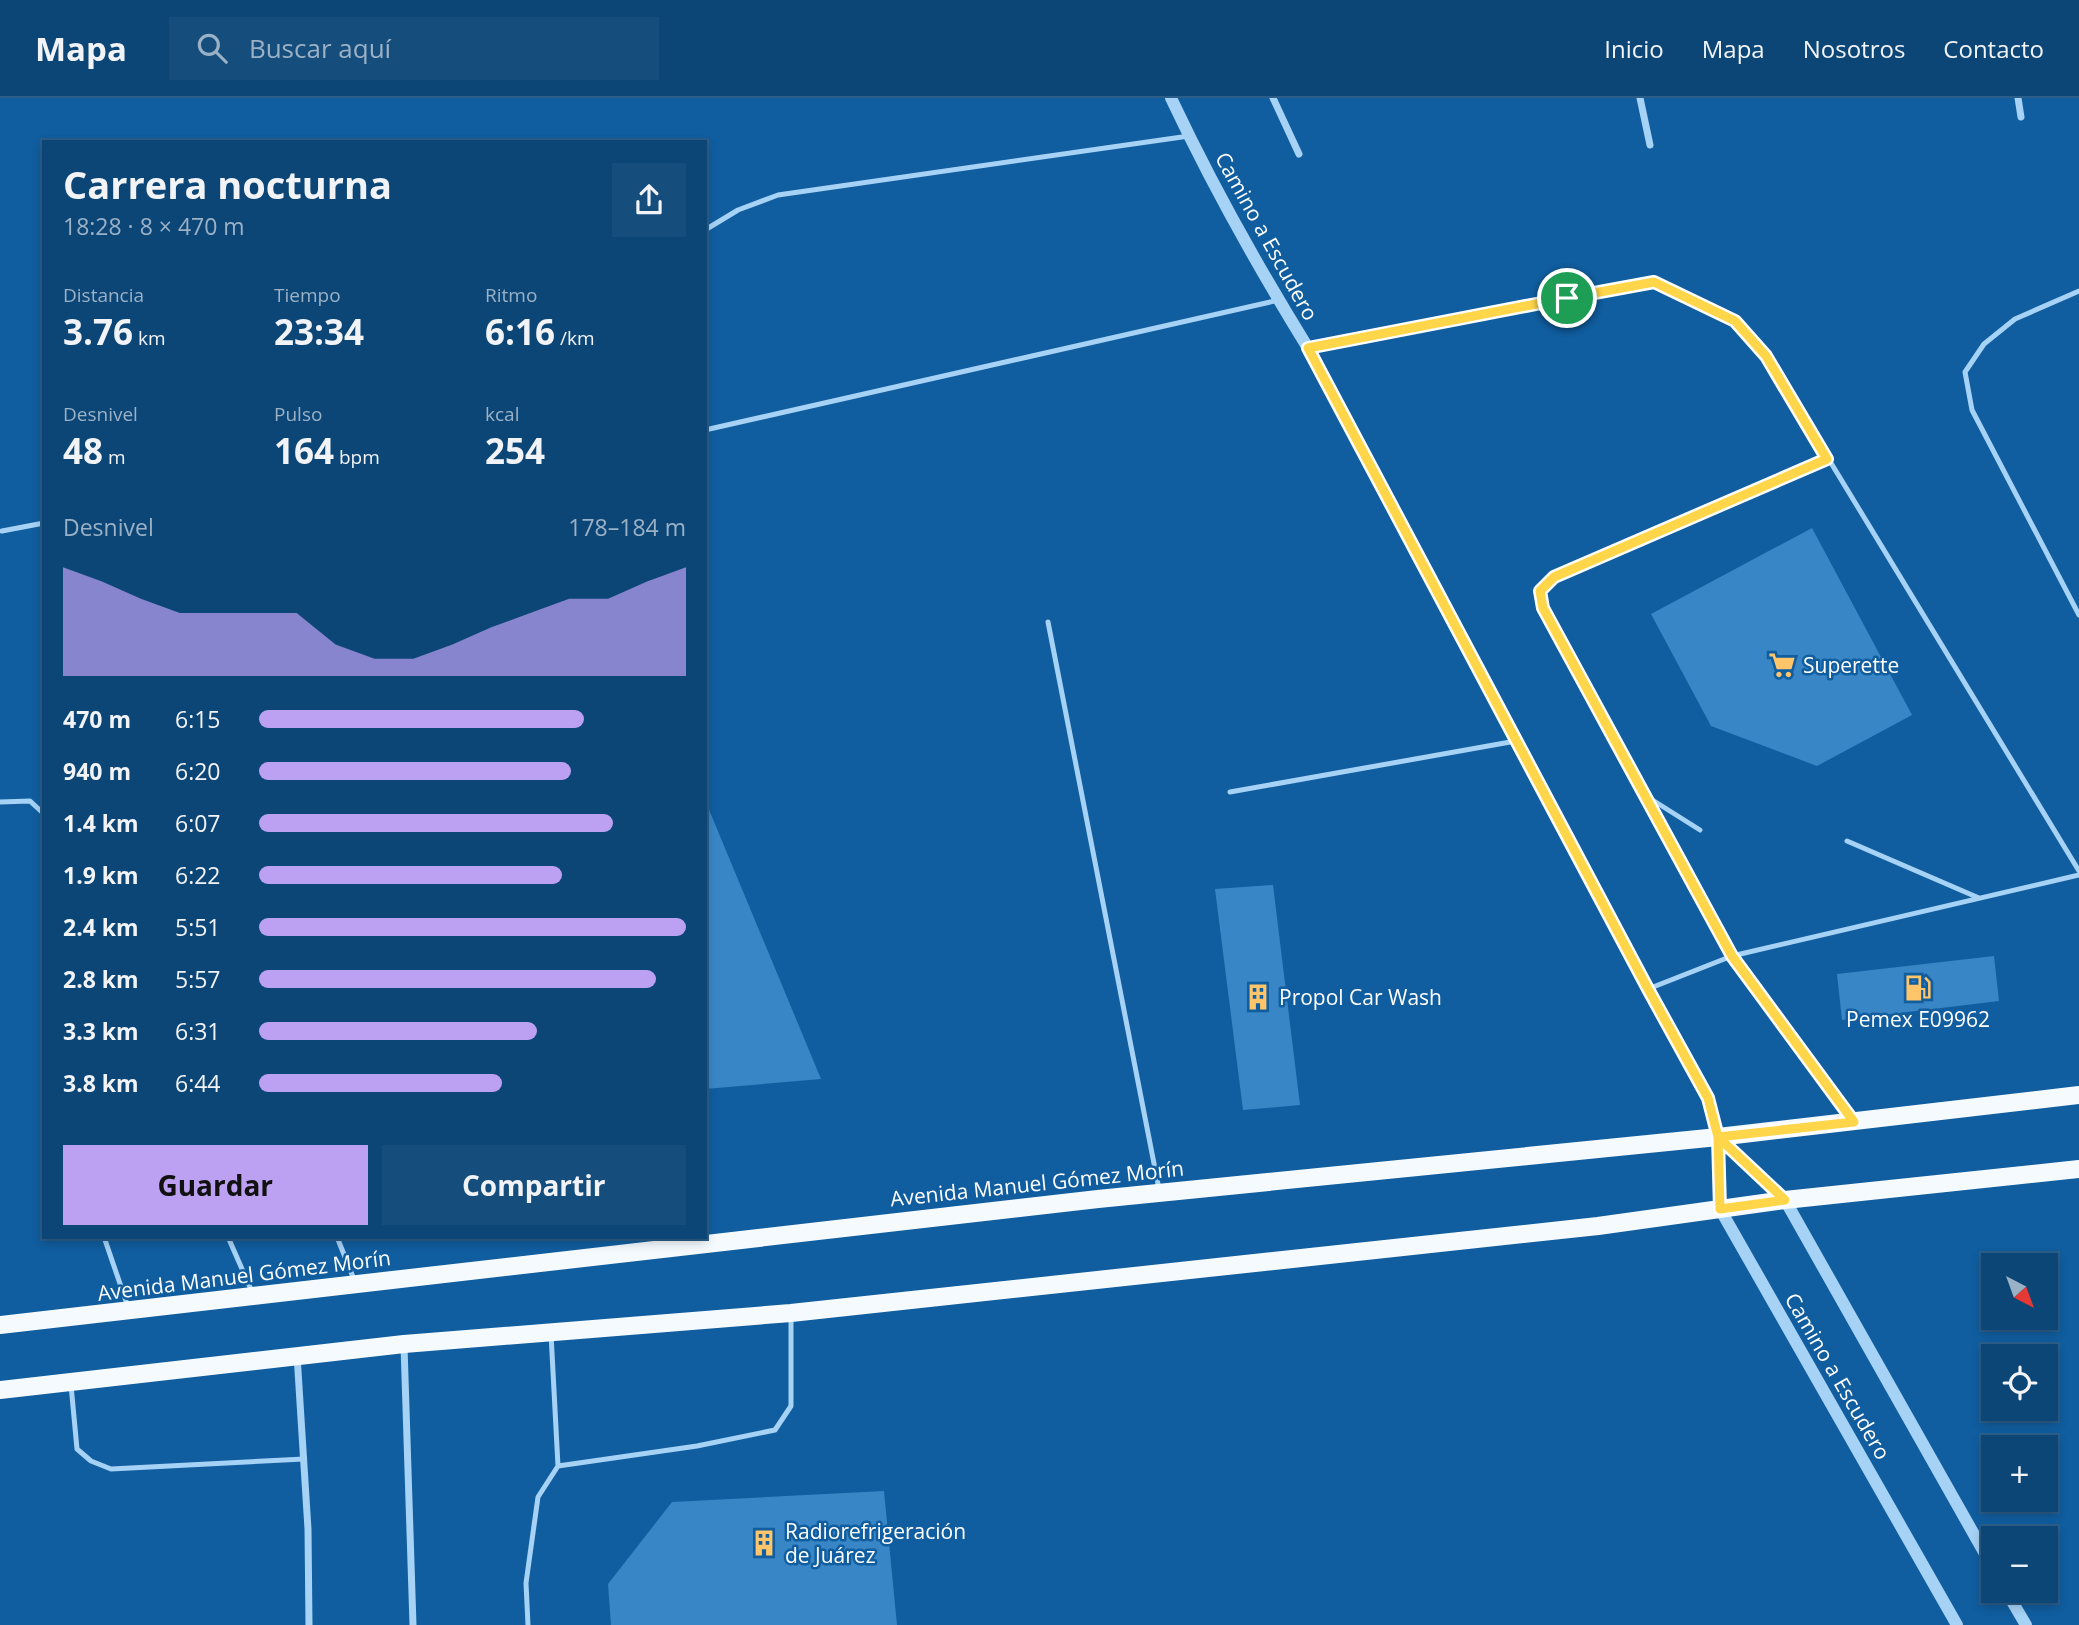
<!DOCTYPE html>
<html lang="es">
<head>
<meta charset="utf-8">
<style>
	:root { --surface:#0c4677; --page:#154d7c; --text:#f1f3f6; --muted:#9ab1c6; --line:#2c5e89; --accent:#bca0f2 }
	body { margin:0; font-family:"Open Sans",sans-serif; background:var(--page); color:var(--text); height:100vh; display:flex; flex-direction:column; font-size:26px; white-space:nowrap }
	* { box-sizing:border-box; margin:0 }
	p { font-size:23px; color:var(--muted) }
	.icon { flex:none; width:38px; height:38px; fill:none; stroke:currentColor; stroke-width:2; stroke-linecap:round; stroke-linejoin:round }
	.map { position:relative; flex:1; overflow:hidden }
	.side { position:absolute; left:42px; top:42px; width:665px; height:1099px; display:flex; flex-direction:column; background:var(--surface); border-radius:0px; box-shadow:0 4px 10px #0003,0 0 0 2px var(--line) }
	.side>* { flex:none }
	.needle { width:46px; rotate:139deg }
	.tools { position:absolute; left:1981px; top:1155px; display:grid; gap:14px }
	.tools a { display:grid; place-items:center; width:77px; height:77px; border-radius:0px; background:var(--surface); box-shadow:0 4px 10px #0003,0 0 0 2px var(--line); font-size:35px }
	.pin { position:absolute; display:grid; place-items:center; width:60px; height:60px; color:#fff; margin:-30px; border:4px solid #fff; border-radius:50%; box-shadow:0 2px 7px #0007 }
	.round { display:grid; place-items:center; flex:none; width:74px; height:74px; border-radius:0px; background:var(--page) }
	.head { display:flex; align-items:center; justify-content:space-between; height:119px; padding:0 21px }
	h1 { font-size:38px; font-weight:700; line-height:52px }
	.stats { display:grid; grid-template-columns:repeat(3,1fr); gap:10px; height:119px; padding:7px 21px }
	.stats div { display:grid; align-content:center }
	.stats b { font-size:35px; font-weight:700 }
	.stats small { font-size:19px; font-weight:400 }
	.stats p { font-size:19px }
	.chart { height:196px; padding:14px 21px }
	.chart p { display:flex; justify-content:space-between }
	.chart svg { width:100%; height:126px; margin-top:7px; fill:var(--accent); opacity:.7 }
	.action { display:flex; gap:14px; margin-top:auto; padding:14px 21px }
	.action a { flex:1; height:80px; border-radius:0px; background:var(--accent); color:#111; font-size:28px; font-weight:700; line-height:80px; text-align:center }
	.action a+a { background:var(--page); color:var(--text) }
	ul { padding:0 21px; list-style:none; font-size:23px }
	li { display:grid; grid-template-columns:112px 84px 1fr; align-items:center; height:52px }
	li i { height:18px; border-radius:9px; background:var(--accent) }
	header { display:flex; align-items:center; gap:42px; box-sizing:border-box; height:98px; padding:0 35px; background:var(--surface); border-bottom:2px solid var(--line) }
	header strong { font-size:33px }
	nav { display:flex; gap:38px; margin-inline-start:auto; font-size:24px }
	.search { width:490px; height:63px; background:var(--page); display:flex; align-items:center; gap:18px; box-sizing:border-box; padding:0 24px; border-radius:0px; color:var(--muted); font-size:26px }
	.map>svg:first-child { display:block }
	.building { fill:#3986c6 }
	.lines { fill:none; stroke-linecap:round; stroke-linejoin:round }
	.service { stroke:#a6d2f5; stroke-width:5 }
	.minor { stroke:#a6d2f5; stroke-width:7 }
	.tertiary { stroke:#a6d2f5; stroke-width:12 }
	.primary { stroke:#f5faff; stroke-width:18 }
	.route-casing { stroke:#fff; stroke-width:14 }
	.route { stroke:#ffd54a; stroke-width:9 }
	.labels { text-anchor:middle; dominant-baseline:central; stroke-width:5; stroke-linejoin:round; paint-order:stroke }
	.street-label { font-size:21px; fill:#fff; stroke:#105d9f }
	.poi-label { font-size:21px; fill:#fff; stroke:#105d9f; text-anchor:start }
</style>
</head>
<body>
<header>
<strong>Mapa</strong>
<div class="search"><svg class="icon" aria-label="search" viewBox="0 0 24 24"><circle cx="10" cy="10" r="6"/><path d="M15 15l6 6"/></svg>Buscar aquí</div>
<nav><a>Inicio</a><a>Mapa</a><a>Nosotros</a><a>Contacto</a></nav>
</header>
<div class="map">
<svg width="2079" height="1527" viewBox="0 0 2079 1527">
	<rect width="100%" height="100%" fill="#105d9f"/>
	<path class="building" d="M1812,430L1912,617L1817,668L1711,628L1651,516Z
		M705,702L821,981L705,991Z
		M1273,787L1300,1007L1243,1012L1215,791Z
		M1994,858L1999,903L1842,922L1837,876Z
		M884,1393L897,1527H611L608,1486L672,1404Z"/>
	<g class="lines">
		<path class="service" d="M705,132L738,112L778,97L1189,38
			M2079,193L2015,221L1984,246L1965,274L1972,312L2079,517
			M1308,250L1654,184L1735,223L1766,258L2079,773
			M705,332L1279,202
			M1827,361L1554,479L1540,493L1543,510L1732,858L2079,777
			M2,433L44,425
			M1048,524L1159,1091
			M1230,694L1516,643
			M1646,698L1700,732
			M0,704L30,703L44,716
			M1847,743L1979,800
			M1648,891L1732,858L1851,1019
			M104,1139L128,1209
			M228,1139L253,1196
			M337,1139L355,1184
			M551,1236L558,1368
			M71,1287L77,1351L91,1363L111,1371L304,1361
			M528,1527L526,1485L538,1399L558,1368L697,1348L775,1332L791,1308V1218"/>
		<path class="minor" d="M1273,0L1299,56
			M1640,0L1650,47
			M2018,0L2021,19
			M404,1248L413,1527
			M297,1257L308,1431L309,1527"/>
		<path class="tertiary" d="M1171,0C1211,85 1258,169 1308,250L1648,891L1708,1000L1718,1039L1720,1111L1957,1527
			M1718,1039L1785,1102L1993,1470
			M2006,1493L2026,1527"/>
		<path class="primary" d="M0,1227L1098,1101L1718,1039L2079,997
			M0,1292L404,1246L791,1215L1598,1128L1785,1102L2079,1071"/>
	</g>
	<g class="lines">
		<g class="route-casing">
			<path id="route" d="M1567,200L1308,250L1648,891L1708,1000L1718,1039L1720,1111L1785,1102L1718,1039L1854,1024L1732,858L1543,510L1540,493L1554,479L1827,361L1766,258L1735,223L1654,184L1567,200"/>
		</g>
		<use href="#route" class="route"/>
	</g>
	<defs>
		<g id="supermarket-bare" transform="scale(2.1)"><path d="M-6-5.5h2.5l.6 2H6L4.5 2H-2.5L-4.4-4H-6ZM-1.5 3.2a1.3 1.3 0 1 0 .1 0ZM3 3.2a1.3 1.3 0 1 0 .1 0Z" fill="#ffc56b" stroke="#105d9f" stroke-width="2.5" paint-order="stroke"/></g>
		<g id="fuel-bare" transform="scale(2.1)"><path d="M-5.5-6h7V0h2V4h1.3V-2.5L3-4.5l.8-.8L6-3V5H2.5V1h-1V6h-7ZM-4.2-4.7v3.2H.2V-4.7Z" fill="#ffc56b" stroke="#105d9f" stroke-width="2.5" paint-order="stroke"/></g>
		<g id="building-bare" transform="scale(2.1)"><path d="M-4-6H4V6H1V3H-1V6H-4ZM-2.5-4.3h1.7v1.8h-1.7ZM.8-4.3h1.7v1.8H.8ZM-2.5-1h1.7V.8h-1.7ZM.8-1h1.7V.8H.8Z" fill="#ffc56b" stroke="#105d9f" stroke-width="2.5" paint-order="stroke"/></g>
	</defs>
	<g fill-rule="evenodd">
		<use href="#supermarket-bare" x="1782" y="567"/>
		<use href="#fuel-bare" x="1918" y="890"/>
		<use href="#building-bare" x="1258" y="899"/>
		<use href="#building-bare" x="764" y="1445"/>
	</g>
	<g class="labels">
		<g class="street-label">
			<text transform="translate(1267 138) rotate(61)">Camino a Escudero</text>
			<text transform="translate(1037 1085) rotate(-6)">Avenida Manuel Gómez Morín</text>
			<text transform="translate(244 1177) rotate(-7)">Avenida Manuel Gómez Morín</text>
			<text transform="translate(1838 1278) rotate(60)">Camino a Escudero</text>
		</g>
		<g class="poi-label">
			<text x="1803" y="567">Superette</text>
			<text x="1279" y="899">Propol Car Wash</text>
			<text x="1918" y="921" text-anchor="middle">Pemex E09962</text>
			<text x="785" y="1433">Radiorefrigeración<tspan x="785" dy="24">de Juárez</tspan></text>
		</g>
	</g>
</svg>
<div class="tools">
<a><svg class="needle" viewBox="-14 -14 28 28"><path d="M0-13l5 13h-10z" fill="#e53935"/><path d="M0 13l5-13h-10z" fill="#9ab1c6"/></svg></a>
<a><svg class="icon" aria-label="locate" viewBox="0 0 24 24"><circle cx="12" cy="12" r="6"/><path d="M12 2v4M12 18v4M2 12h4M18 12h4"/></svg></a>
<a>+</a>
<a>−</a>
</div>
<div class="pin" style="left:1567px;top:200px;background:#1e9e55"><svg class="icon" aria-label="arrive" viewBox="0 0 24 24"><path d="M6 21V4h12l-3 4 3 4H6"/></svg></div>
<section class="side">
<div class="head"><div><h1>Carrera nocturna</h1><p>18:28 · 8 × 470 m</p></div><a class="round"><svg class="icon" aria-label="share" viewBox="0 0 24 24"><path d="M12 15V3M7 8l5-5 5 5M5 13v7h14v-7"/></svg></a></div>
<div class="stats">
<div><p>Distancia</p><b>3.76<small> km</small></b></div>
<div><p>Tiempo</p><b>23:34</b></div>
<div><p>Ritmo</p><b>6:16<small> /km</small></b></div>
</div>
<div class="stats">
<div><p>Desnivel</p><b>48<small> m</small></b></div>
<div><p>Pulso</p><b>164<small> bpm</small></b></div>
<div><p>kcal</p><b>254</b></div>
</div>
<div class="chart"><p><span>Desnivel</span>178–184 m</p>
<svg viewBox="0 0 160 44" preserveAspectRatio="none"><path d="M0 44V6L10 11L20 17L30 22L40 22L50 22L60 22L70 33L80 38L90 38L100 33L110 27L120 22L130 17L140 17L150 11L160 6V44z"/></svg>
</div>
<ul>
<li><b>470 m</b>6:15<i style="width:76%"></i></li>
<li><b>940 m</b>6:20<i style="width:73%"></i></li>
<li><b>1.4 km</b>6:07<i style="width:83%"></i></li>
<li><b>1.9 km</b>6:22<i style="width:71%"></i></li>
<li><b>2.4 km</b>5:51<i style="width:100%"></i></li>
<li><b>2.8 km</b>5:57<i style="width:93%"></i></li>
<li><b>3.3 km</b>6:31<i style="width:65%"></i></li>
<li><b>3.8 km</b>6:44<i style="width:57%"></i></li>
</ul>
<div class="action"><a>Guardar</a><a>Compartir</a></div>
</section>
</div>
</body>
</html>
